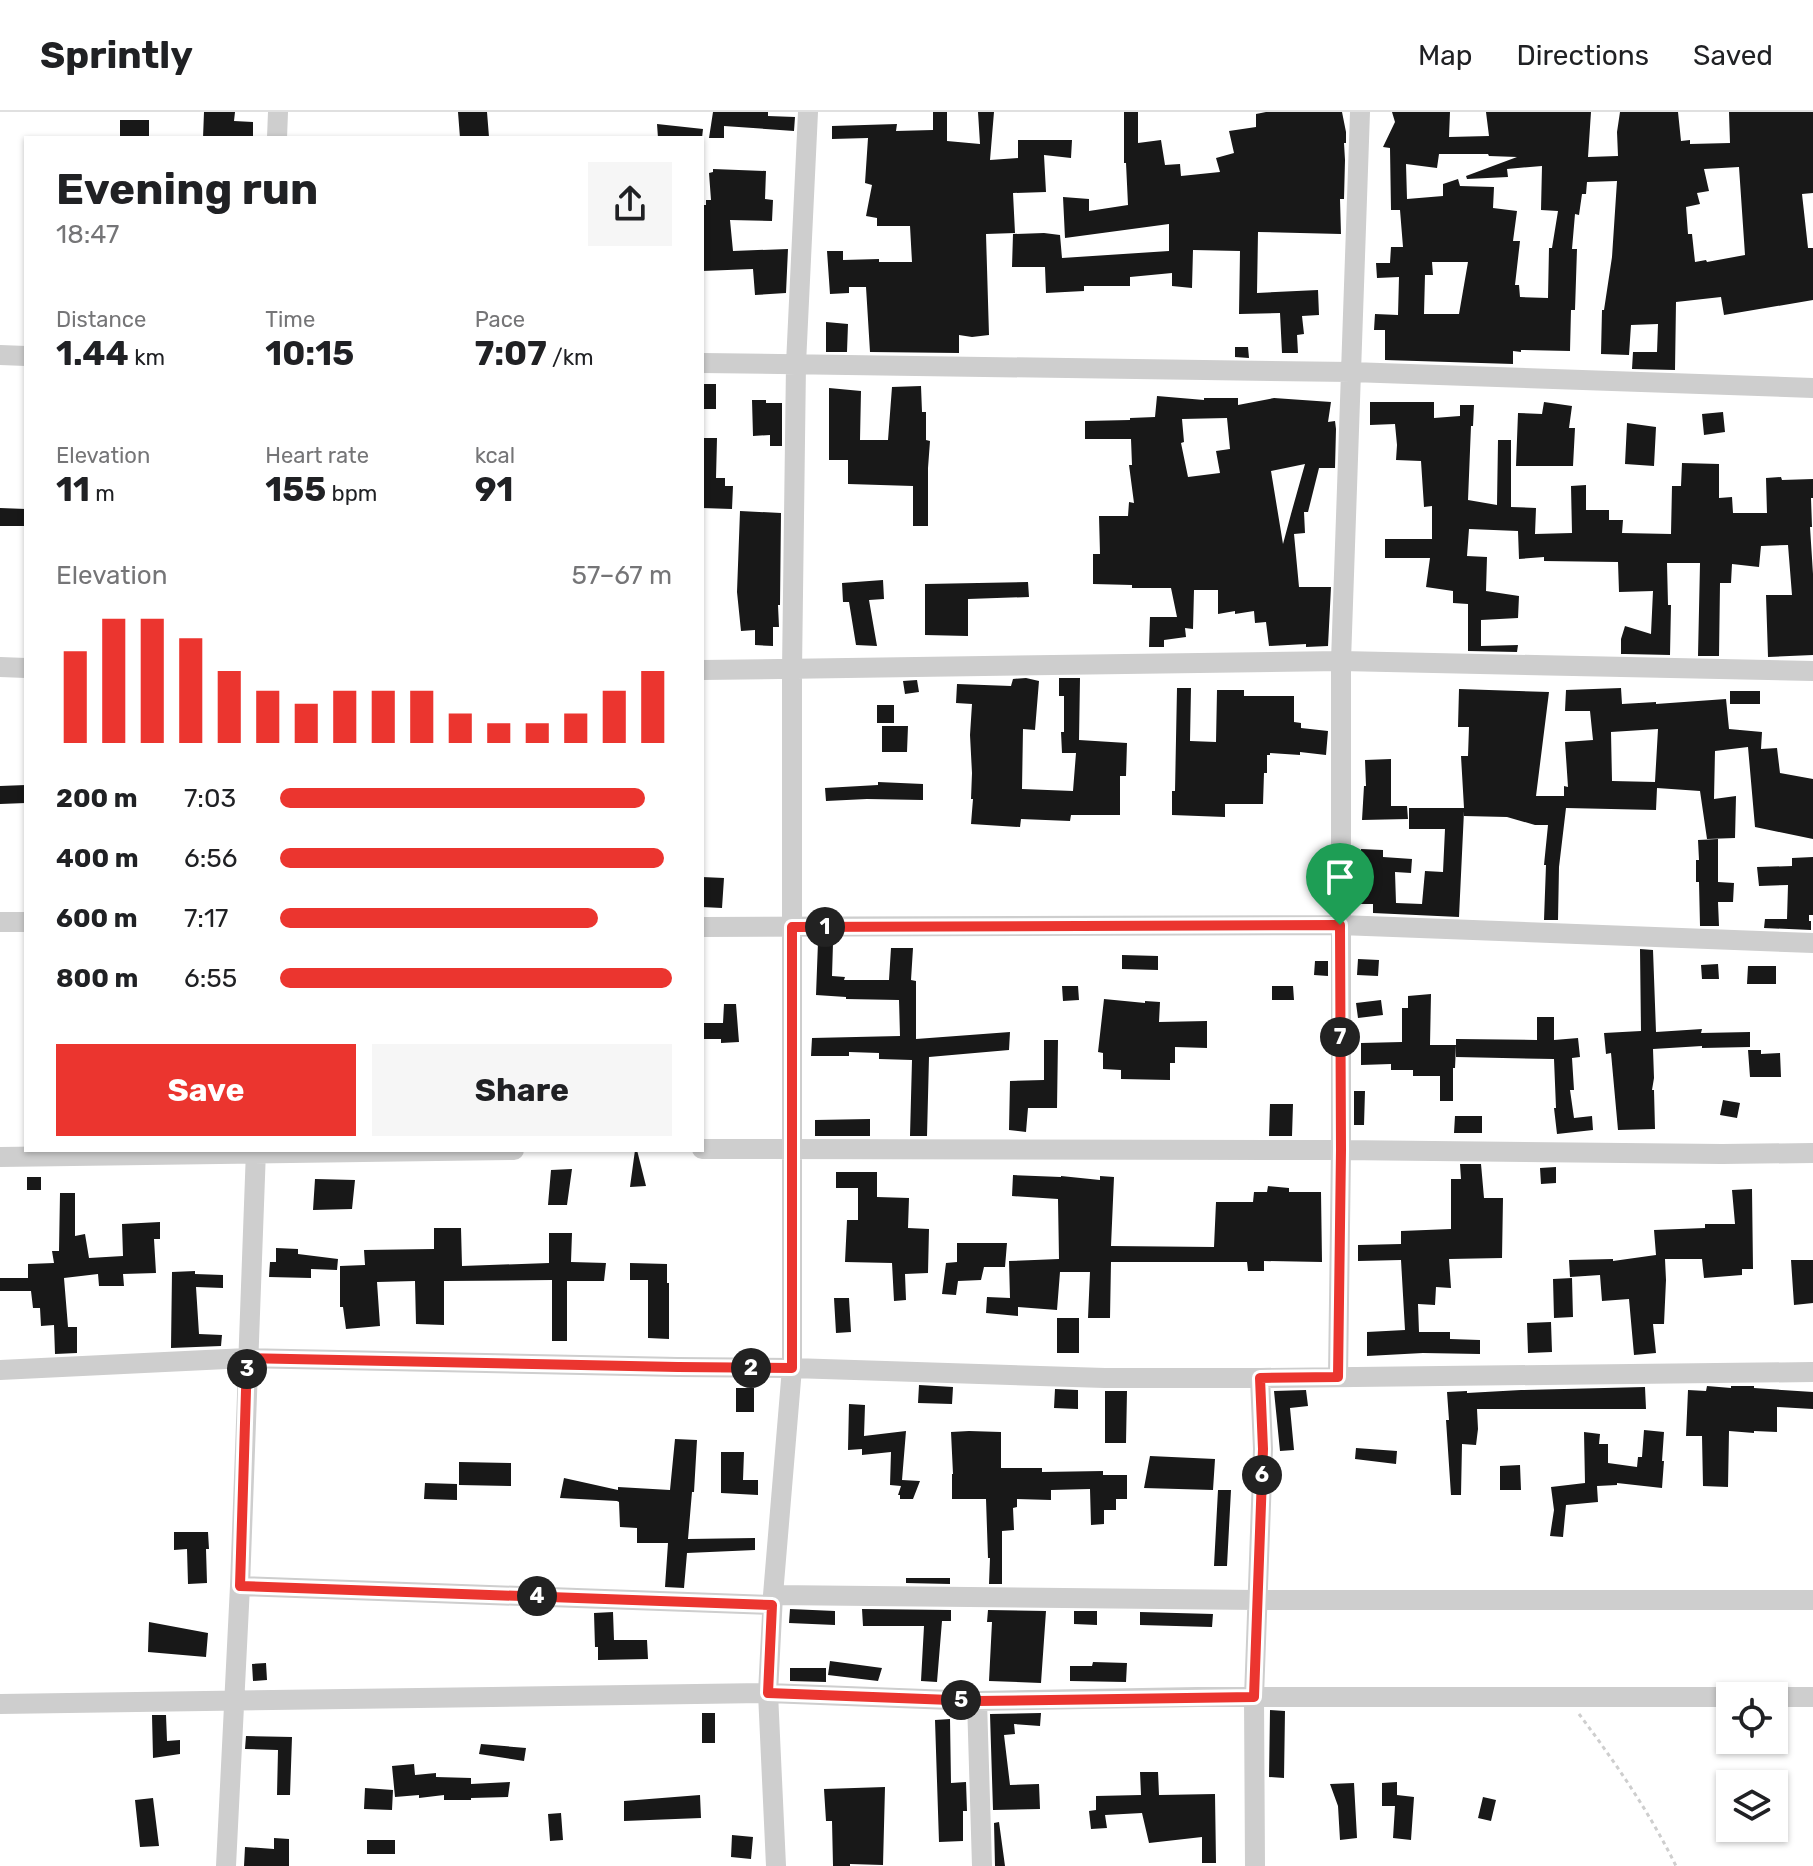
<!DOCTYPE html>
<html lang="en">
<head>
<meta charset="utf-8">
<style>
	:root { --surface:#fff; --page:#f6f6f6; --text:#202124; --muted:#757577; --line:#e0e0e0; --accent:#eb352f }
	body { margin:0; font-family:Rubik,sans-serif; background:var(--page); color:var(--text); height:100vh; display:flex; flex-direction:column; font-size:30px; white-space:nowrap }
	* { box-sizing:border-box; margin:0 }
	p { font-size:26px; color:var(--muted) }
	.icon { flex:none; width:44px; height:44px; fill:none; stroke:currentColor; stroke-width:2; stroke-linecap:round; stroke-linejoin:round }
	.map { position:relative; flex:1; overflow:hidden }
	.side { position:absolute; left:24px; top:24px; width:680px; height:1016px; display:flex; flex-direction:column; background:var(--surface); border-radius:0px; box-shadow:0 2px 6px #0004 }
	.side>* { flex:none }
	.tools { position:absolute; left:1716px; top:1570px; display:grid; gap:16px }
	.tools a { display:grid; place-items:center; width:72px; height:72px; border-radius:0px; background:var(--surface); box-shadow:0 2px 6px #0004; font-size:40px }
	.pin { position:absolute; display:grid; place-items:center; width:68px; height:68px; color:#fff; margin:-82px -34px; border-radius:50% 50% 50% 0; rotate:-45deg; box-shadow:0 0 8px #0007 }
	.pin .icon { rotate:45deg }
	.km { position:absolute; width:40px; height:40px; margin:-20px; border-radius:50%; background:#222; color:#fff; font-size:22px; line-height:40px; text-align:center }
	.round { display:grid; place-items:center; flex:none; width:84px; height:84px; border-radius:0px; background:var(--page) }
	.overview { display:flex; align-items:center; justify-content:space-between; height:136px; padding:0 32px }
	h1 { font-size:44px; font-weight:700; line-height:60px }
	.stats { display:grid; grid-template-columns:repeat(3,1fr); gap:12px; height:136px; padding:8px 32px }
	.stats div { display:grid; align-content:center }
	.stats b { font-size:34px; font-weight:700 }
	.stats small { font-size:22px; font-weight:400 }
	.stats p { font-size:22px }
	.chart { height:224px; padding:16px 32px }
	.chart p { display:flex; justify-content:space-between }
	.chart svg { width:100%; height:144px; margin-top:8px; stroke:var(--accent); stroke-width:6 }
	.action { display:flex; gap:16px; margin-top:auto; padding:16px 32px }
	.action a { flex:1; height:92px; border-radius:0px; background:var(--accent); color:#fff; font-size:32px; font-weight:700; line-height:92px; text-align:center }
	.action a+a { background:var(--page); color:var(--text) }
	ul { padding:0 32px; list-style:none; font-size:26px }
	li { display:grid; grid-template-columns:128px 96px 1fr; align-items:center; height:60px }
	li i { height:20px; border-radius:10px; background:var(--accent) }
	header { display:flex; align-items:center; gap:48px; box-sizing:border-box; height:112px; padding:0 40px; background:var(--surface); border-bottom:2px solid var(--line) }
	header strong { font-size:38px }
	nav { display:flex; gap:44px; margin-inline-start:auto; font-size:28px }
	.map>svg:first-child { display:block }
	.building { fill:#181818; fill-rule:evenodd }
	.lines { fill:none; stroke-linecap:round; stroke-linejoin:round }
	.path { stroke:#cecece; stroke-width:3; stroke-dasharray:4 4; stroke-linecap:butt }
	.street { stroke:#cecece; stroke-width:20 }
	.route-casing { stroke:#fff; stroke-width:16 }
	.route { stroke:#eb352f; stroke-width:10 }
</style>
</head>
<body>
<header>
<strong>Sprintly</strong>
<nav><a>Map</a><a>Directions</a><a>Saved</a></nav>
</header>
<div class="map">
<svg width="1813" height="1754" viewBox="0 0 1813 1754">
	<rect width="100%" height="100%" fill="#fff"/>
	<path class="building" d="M204,0H235L234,9L253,10V26H203Z
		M458,0H487L489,25L460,26Z
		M713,0H768V4L795,5L794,19L724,14V26H709Z
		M933,0H947V29L980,32L978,0H994L990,48L1018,46V28H1072L1071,46L1044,43L1046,80L1013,81L1015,121L986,122L989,223L972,225L959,223V241L870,240L866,175H849V181L830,182L827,139H843V148L879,147V150H912L910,114H877V106L866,104L872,73L865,71L868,26L832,27V14L897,12L896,19L933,18Z
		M1124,0H1138V31L1161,28L1165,53L1180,52L1181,64L1220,60L1216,46L1234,41L1229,19L1256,15V2L1266,0H1342L1346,20V31H1344L1345,48L1344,87H1340L1341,122L1258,120L1257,181L1318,178L1319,203L1302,204L1304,222L1297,223L1298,241H1282L1280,201L1239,202L1240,139L1193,138L1192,176L1172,174V161L1130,165V174H1084V179L1046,181L1045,155H1012L1013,122L1044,121L1060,123L1062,146L1169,139V112L1065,126L1063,85L1089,87V99L1128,93L1126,51H1124Z
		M1392,0H1450L1449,25L1489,24L1486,0H1591L1588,45L1618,44L1617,20L1620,0H1678L1681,29L1690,28V32L1730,31L1729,0H1813V81L1802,82L1808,136H1813V188L1724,203L1721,185L1676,190L1675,258L1632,257L1633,240H1657L1658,212L1631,213L1629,243L1601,242L1602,198H1604L1612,145L1617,69L1587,70L1586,82H1582L1579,103L1575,102L1572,137H1577L1575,198H1571L1570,239L1521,238V240L1513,239V252L1385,248V218H1374L1375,202L1398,203L1399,165L1377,166L1376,151H1390L1391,135H1403L1400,98H1391L1390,36L1383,35L1395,10ZM1439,42H1488L1489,44L1517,45L1466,64L1467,67L1508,65L1507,57L1542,54L1541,98L1558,99L1552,136H1549L1548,186L1520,185L1519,173H1515L1520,129H1513L1517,99L1493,96L1494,75L1460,74L1458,67L1443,72V84L1407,87L1406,52L1437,56ZM1739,55L1745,143L1707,150L1706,148L1695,150L1692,122H1688L1686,95L1700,92L1697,81L1709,79L1704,57ZM1432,150H1468L1459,202H1424L1425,163H1433Z
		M120,8H149V26H120Z
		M657,12L703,17L702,26H658Z
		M713,57L766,59L765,87L773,88L772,109L730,108L733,139L788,137L786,181L755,183L753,157L702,159V93H706V88H711L709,61L713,60Z
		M826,210L848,212L847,240H826Z
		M1235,235H1248L1249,246L1235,245Z
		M702,272H716V297H702Z
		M921,274L922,300H926V328L930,329L928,356V414H913V374L848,372V348H829V276L861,279L860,328H888L892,275Z
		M1157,284L1204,288V286H1238V293L1274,286L1331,290L1328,310L1335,309L1336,317L1335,356H1319L1308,400H1304L1305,421L1294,422L1299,475H1331L1328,534L1306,535V532L1269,534L1266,510L1255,511L1254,499L1235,502V499L1218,502V478H1194L1193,517L1185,516L1186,525L1164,528V535H1149L1150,505H1177L1171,476H1132V473L1093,472V442H1100L1099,404H1128L1129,390L1134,391L1129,353H1132L1131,327H1085V309L1130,308V306L1155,305ZM1227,306L1230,337L1216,339L1220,361L1188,365L1181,331L1184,330L1182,307ZM1305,352L1291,402L1283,432L1271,359Z
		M752,288H766V291H782V334H770V323L753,324Z
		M1370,290H1434V306L1460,304V293H1474L1473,314H1471L1468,388L1497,393L1498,328H1511V395L1536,396L1535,422L1572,421L1571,374L1586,373V398H1609V408H1623L1622,421L1671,422L1672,374H1681L1682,351L1719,352V386L1732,385L1733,401H1767L1766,366L1781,365L1782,368L1813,367V386H1811L1812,415H1810L1813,462V543L1768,545L1766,483H1792L1788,433L1761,434L1759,455L1732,452L1731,471H1720L1719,544H1698L1700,451H1667L1668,493H1671L1670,543L1625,542H1621V527L1625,514L1651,522L1653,479L1619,480L1618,450L1544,449V445L1519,447L1518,419L1469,417L1467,444L1487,445L1486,479L1519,484L1518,506L1481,508V534L1518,533L1517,540L1468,539V492L1453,491V479L1426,475L1430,446H1385V427H1432V394L1424,395L1421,349L1396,348L1397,333L1395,312L1370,313Z
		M1544,290L1572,294L1569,316H1575L1573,354H1516L1518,301L1542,302Z
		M1723,300L1725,320L1704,323L1702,302Z
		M1627,311L1656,315L1654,354L1625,352Z
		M702,326H717L716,366H725V374H733L732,397L702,396Z
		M0,396L26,397V414H0Z
		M740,399L781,401L780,493H778L779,515H773V534L755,533V518L741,519L737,480Z
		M883,468L884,487L869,488L877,534L856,533L849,490H843L842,471Z
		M1028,470L1029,485L968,487V524L925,523V472Z
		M1026,566L1039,569L1035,618L1023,617L1022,677L1073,679L1076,641H1062L1061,620H1064V584H1059V566H1080L1079,628L1127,631L1126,664H1120V703H1071L1070,709L1021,707L1020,715L971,712L973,687H971L972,661L970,623L972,592L956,591L957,572L1011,574L1013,567Z
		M917,568L919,580L905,582L903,569Z
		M1177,576H1191L1190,629L1216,630L1217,578H1244V584H1294V610L1301,611V616L1328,619L1326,643L1300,640V643L1270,641V643H1267V661H1264L1263,692H1225V705L1172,703V679H1175Z
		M1621,576L1622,592L1656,590V592L1726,587L1729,617L1762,620L1761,637L1777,636L1780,661L1813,667V727L1755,715L1748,635L1715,639L1714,687L1736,684L1735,726L1707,727L1700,679L1657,676L1656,698L1566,696L1559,755L1558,808H1544L1546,753H1544L1548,713H1535L1507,705L1464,704V699L1459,805L1373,801V792H1358L1361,737L1383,738V745L1412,747L1411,761L1395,760L1396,791L1422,792L1425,759L1443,760L1445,717H1409V696H1464L1461,644H1468L1469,615H1458L1459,577L1549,580L1536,684H1564V674L1568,675L1565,630L1593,628L1590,599H1565L1566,578ZM1658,617L1655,670L1612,669L1611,620Z
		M1730,579H1760V592H1730Z
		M877,593H894V611H877Z
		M882,614H908L907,640H882Z
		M1391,647V694H1407L1408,707L1362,708L1364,674H1366L1365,648Z
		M878,670L923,672V688L867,687L826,689L825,676L878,673Z
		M26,673V691L0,692V674Z
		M1718,727V770L1734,771L1733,790H1718L1719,814H1700L1699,770H1696V748H1699L1698,728Z
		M1813,745V803H1809V809H1811V818L1764,816L1765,807H1787L1788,773L1759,774L1757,755L1792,754V746Z
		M702,765L724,766L722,796L702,795Z
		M818,830L833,831L832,864L845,865L844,868H889L891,836H913L911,868L916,869V927L1010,920L1009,938L929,945L927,1024H910L912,948L879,947V941L849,940V944H811L812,926L900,924L899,888L846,887V885L816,883Z
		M1640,837L1653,838L1656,920L1702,917L1701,921L1750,920V935L1702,936V934L1653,937L1654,966L1652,978H1654L1655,1017L1618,1018L1611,941L1606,942L1604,921L1641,919Z
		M1122,843L1158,844V858L1122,857Z
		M1358,847L1379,848L1378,864L1357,863Z
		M1315,849H1328V864L1314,863Z
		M1718,852L1719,867H1702L1701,853Z
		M1748,854H1776V872H1747Z
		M1062,874H1078L1079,888L1063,889Z
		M1272,874H1293L1294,888H1272Z
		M1431,882L1430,933H1456L1455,956H1453V989H1440V964H1413V958H1391V952L1361,953V931L1402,930V896H1408V884Z
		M1104,887L1145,891V889L1160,890L1159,910L1207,909V936L1175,935V951H1170V968L1121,967V958L1103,957V941L1098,940Z
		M1381,888L1383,903L1358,906L1356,891Z
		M724,892H736L739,930L721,931V927H702V911H723Z
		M1537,905H1554V928L1578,926L1580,945L1572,946L1574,978H1570L1574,1006L1592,1004L1593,1018L1557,1022L1554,996H1556L1554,947L1456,945V927L1537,928Z
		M1044,928H1058L1057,996H1028L1026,1020L1009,1018L1010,969L1044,968Z
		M1748,938H1761V942L1780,941L1781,965H1750Z
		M1354,979H1365L1364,1013H1354Z
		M1723,988L1740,991L1737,1006L1720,1003Z
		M1270,992H1293L1292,1024H1269Z
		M1455,1004H1482V1021H1454Z
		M870,1007V1024H815V1008Z
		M635,1038H637L646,1074L630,1075Z
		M1460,1052H1481L1484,1086H1503L1502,1146L1449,1147L1451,1176L1436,1175L1435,1193L1418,1192L1419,1220H1450V1227L1480,1228V1242L1423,1241L1367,1244V1220L1405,1218L1401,1148L1358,1149V1133L1401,1132V1119L1451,1117V1067H1461Z
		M1556,1055V1071L1541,1072L1540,1056Z
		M572,1057L567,1093H548L551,1058Z
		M836,1060H877V1085L909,1086L908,1116L929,1117L928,1161L905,1162L906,1188L894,1189L892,1151L845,1150L847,1108H858V1076H836Z
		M1013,1063L1061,1065V1064L1100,1068V1064L1114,1065L1111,1134L1214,1135L1216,1090H1253L1254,1080H1267L1268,1074L1289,1076V1080H1321L1322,1150L1264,1149V1159H1248L1247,1150H1111L1110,1206H1088L1090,1160H1060L1057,1198L1018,1195V1204L986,1201L987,1185L1010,1186L1009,1149L1059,1147L1058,1087L1012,1084Z
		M27,1065H41V1078H27Z
		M315,1067L355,1068L352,1097L313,1098Z
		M1752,1077L1753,1157H1742V1163L1704,1166L1702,1147H1665L1666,1168L1664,1212H1653L1656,1241L1634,1243L1629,1187L1602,1189L1600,1163L1570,1165L1569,1148L1613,1147V1149L1656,1143L1654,1118L1705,1116V1112H1735L1732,1078Z
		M60,1081H75V1124L85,1122L89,1146L123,1144L122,1112L160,1110V1127H154L156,1161L123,1162L124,1174H99L98,1162L64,1166L68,1215H77V1241L55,1242L54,1213L41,1214L40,1196H33L31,1179H0V1166H28V1152L54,1151L52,1139H59Z
		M434,1116H461L462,1154L549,1151V1121H572L571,1150L606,1151L604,1169H567V1229H552V1168L444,1169V1213L416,1212L415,1169L377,1170L380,1214L346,1217L343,1195H340V1154L365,1153L364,1138L434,1137Z
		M957,1131H1007L1005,1155H984L981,1168L958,1169L956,1183L942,1182L946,1151L957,1150Z
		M276,1136L298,1137V1142L338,1147L337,1158L311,1157V1166L269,1165L270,1150H276Z
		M1791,1148H1813V1191L1794,1193Z
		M630,1151L667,1152V1171H669V1227L648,1226V1168H630Z
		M195,1159V1162L223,1163V1176L196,1175L199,1222L222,1223L221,1234L171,1236L172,1160Z
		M1572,1166L1573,1205L1554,1206L1553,1167Z
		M834,1186H849L851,1220L836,1221Z
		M1057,1206H1079V1241H1057Z
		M1551,1210L1552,1240L1528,1241L1527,1211Z
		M919,1273L953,1275L952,1292L918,1291Z
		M1707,1274L1731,1276V1274H1754V1276L1813,1280V1297L1777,1295V1320L1754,1319V1321L1729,1319L1728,1375L1703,1374L1702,1324H1686L1688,1278L1706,1279Z
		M1645,1275L1646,1297H1477L1478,1317L1476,1333L1462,1332L1461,1383H1451L1446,1308H1449L1447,1280L1467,1279V1281L1521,1278Z
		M736,1276H754V1300H736Z
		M1055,1277L1078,1278V1297L1054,1296Z
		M1306,1278L1308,1294L1290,1296L1294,1338L1280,1339L1274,1279Z
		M1105,1279H1127L1126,1331H1105Z
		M849,1292L865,1293L864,1324L906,1319L902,1368L920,1369L913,1387H900V1383H898L901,1374L890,1373L891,1340L862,1343V1337L848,1338Z
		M1644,1318L1664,1320L1662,1349H1664L1662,1376L1617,1371V1373L1597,1374L1598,1390L1566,1393L1563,1425L1550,1424L1554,1398L1551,1375L1585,1371L1584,1320L1600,1322L1599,1332H1608V1351L1637,1355L1638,1345H1642Z
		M969,1319L1001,1320V1356H1042V1360L1103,1359V1363H1127V1387H1116V1398H1104V1412L1091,1413L1090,1377L1051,1378V1388L1017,1387V1395L1013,1396L1014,1418L1002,1419V1472H989L990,1446H988L986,1387H952V1362H953L951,1320Z
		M675,1327L697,1328L694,1380H692L688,1427L755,1426V1438L687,1441L684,1476L665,1475L668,1431H637V1416L620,1415L619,1390L617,1389L560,1386L564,1366L618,1378V1375L670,1378Z
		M1356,1336L1397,1339L1396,1352L1355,1347Z
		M721,1340H744L743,1368H758V1383L721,1381Z
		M1150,1344L1215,1347L1213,1378L1144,1376Z
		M459,1350L511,1351V1374L459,1373Z
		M1520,1353L1521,1378H1500V1354Z
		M425,1371L457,1372V1388L424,1387Z
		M1218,1378H1231L1227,1454H1214Z
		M174,1420H208L209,1437H206L207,1471L188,1472L187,1437L174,1438Z
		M906,1466H950V1472L906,1471Z
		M790,1497L835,1499V1513L789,1511Z
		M862,1497L951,1498V1509H942L937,1570L921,1569L924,1514H863Z
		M988,1498L1046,1499L1041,1571L989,1569L992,1510H987Z
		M1074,1499H1097V1513L1074,1512Z
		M613,1500L614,1528H647L648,1547L598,1548V1535H595L594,1501Z
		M1140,1500L1213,1502L1212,1515L1140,1513Z
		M149,1510L208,1521L206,1545L148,1540Z
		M830,1549L882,1556L878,1569L828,1563Z
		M1093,1550L1127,1551L1126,1570L1070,1569V1554H1092Z
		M266,1551L267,1568L253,1569L252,1552Z
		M790,1556H826V1570L790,1569Z
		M1270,1598L1285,1599L1284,1666L1269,1665Z
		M702,1601H715V1631H702Z
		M1041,1601L1040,1614L1014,1612L1015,1622L1004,1623L1010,1673L1039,1672L1040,1697L993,1698L990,1602Z
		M152,1603H166L167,1629L180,1628V1642L153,1646Z
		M950,1607L951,1671L966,1670L967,1699H963V1729L939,1730L935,1608Z
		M246,1624L292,1625L290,1683H277L278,1638L245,1637Z
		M481,1632L526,1636L524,1649L479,1642Z
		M414,1652L415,1663L436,1661V1665L471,1666V1672L510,1670L508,1685L471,1686V1688H444V1683L419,1686V1683L395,1685L392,1654Z
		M1140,1660H1158L1159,1683L1215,1682L1216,1751H1202V1725L1149,1731L1142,1701L1105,1703L1107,1716L1091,1717L1089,1699L1096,1698V1684L1141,1683Z
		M1397,1670V1683L1414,1685L1411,1728L1393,1726L1395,1694H1382V1671Z
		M1354,1671L1357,1726L1340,1728L1338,1694L1330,1672Z
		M885,1675L883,1753L850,1752V1754H833L832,1709H826L824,1677Z
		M365,1676L393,1678L392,1698L364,1697Z
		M700,1683L701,1706L624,1709V1689Z
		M1483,1685L1496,1688L1491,1709L1478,1706Z
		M153,1686L159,1734L140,1735L135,1688Z
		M561,1701L563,1728L550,1729L548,1702Z
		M999,1710L1005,1754H995L994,1711Z
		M732,1723L753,1725L751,1747L731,1745Z
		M274,1726L289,1727V1754H244L245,1735L274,1737Z
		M367,1728H395V1742H367Z"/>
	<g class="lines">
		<path class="path" d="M1579,1602C1615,1650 1650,1701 1676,1754"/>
		<path class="street" d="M277,26L278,0
			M0,243L26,244
			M702,251L1351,260L1813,276
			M0,555L26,556
			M702,558L1341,549L1813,559
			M0,810H26
			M702,815L1340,813L1813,831
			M702,1037L1341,1038L1722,1042L1813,1041
			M0,1045L514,1038
			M0,1258L247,1246L678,1255L792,1256L1105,1266H1260L1813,1260
			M1338,1265L1341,1038V549L1360,0
			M240,1474L772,1493
			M773,1483L1257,1488H1813
			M1774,1585H1813
			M977,1589L982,1754
			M0,1592L768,1581L977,1589L1198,1585H1730
			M226,1754L240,1474L256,1038
			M776,1754L768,1581L773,1483L792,1256V558L796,252L808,0
			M1255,1754L1254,1585L1263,1337L1260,1266"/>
	</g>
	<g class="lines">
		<g class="route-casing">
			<path id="route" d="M1340,813L1341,1038L1338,1265L1260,1266L1263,1337L1254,1585L977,1589L768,1581L772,1493L240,1474L247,1246L678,1255L792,1256V815Z"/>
		</g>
		<use href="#route" class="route"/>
	</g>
</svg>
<div class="tools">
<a><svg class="icon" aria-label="locate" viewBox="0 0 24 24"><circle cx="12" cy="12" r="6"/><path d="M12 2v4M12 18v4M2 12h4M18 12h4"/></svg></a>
<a><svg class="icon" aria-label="layers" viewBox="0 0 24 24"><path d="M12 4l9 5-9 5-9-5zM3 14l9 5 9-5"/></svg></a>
</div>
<div class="pin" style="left:1340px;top:813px;background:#1e9e55"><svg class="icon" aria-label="arrive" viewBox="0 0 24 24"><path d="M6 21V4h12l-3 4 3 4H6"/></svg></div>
<b class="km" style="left:825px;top:815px">1</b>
<b class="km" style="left:751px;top:1256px">2</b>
<b class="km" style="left:247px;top:1257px">3</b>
<b class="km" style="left:537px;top:1484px">4</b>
<b class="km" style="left:961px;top:1588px">5</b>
<b class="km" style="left:1262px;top:1363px">6</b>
<b class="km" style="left:1340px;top:925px">7</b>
<section class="side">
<div class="overview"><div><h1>Evening run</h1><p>18:47</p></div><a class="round"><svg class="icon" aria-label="share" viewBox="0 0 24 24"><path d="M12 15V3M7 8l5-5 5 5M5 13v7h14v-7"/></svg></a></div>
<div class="stats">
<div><p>Distance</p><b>1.44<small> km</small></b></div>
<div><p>Time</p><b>10:15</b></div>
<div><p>Pace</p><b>7:07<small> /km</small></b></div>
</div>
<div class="stats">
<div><p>Elevation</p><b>11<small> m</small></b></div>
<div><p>Heart rate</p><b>155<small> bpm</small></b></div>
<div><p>kcal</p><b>91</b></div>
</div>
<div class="chart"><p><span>Elevation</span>57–67 m</p>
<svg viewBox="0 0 160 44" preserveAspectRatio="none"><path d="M5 44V16M15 44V6M25 44V6M35 44V12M45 44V22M55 44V28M65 44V32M75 44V28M85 44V28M95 44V28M105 44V35M115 44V38M125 44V38M135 44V35M145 44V28M155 44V22"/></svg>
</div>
<ul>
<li><b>200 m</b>7:03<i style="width:93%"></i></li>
<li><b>400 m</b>6:56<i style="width:98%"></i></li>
<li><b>600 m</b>7:17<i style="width:81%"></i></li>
<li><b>800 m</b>6:55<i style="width:100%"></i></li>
</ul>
<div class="action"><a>Save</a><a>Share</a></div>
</section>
</div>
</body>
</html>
